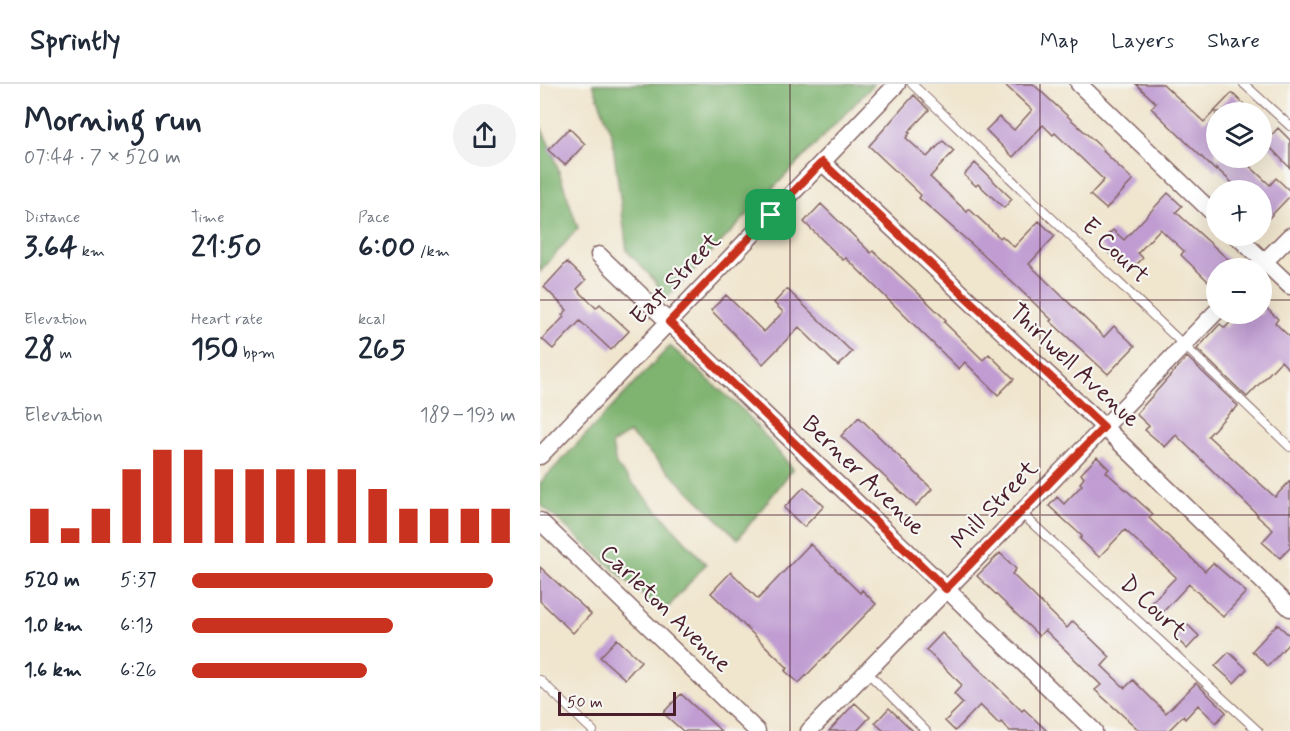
<!DOCTYPE html>
<html lang="en">
<head>
<meta charset="utf-8">
<style>
	:root { --surface:#fff; --page:#f2f2f3; --text:#1f2937; --muted:#747a83; --line:#e0e1e3; --accent:#c8321e }
	body { margin:0; font-family:Mynerve,sans-serif; background:var(--page); color:var(--text); height:100vh; display:flex; flex-direction:column; font-size:22px; white-space:nowrap }
	* { box-sizing:border-box; margin:0 }
	p { font-size:20px; color:var(--muted) }
	.icon { flex:none; width:33px; height:33px; fill:none; stroke:currentColor; stroke-width:2; stroke-linecap:round; stroke-linejoin:round }
	.map { position:relative; flex:1; overflow:hidden }
	.sheet { display:flex; flex-direction:column; background:var(--surface); width:540px }
	.sheet>* { flex:none }
	.tools { position:absolute; left:666px; top:18px; display:grid; gap:12px }
	.tools a { display:grid; place-items:center; width:66px; height:66px; border-radius:50%; background:var(--surface); box-shadow:0 6px 24px #0002; font-size:30px }
	.scale { position:absolute; left:18px; bottom:15px; width:118px; box-sizing:border-box; padding-left:6px; border:3px solid #4a1f2b; border-top:0; font-size:16px; line-height:21px; white-space:nowrap; color:#4a1f2b; -webkit-text-stroke:4px #f6f6f2; paint-order:stroke }
	.pin { position:absolute; display:grid; place-items:center; width:51px; height:51px; color:#fff; margin:-26px; border-radius:12px; box-shadow:0 3px 9px #0006 }
	.round { display:grid; place-items:center; flex:none; width:63px; height:63px; border-radius:32px; background:var(--page) }
	.head { display:flex; align-items:center; justify-content:space-between; height:102px; padding:0 24px }
	h1 { font-size:33px; font-weight:800; line-height:45px }
	.metrics { display:grid; grid-template-columns:repeat(3,1fr); gap:9px; height:102px; padding:6px 24px }
	.metrics div { display:grid; align-content:center }
	.metrics b { font-size:30px; font-weight:800 }
	.metrics small { font-size:16px; font-weight:400 }
	.metrics p { font-size:16px }
	.chart { height:168px; padding:12px 24px }
	.chart p { display:flex; justify-content:space-between }
	.chart svg { width:100%; height:108px; margin-top:6px; stroke:var(--accent); stroke-width:6 }
	ul { padding:0 24px; list-style:none; font-size:20px }
	li { display:grid; grid-template-columns:96px 72px 1fr; align-items:center; height:45px }
	li i { height:15px; border-radius:8px; background:var(--accent) }
	header { display:flex; align-items:center; gap:36px; box-sizing:border-box; height:84px; padding:0 30px; background:var(--surface); border-bottom:2px solid var(--line) }
	header strong { font-size:28px }
	nav { display:flex; gap:33px; margin-inline-start:auto; font-size:21px }
	main { display:flex; flex:1; min-height:0 }
	.map>svg:first-child { display:block }
	.forest { fill:#7eb370; stroke:#64694e; stroke-width:1.5 }
	.building { fill:#c09cd2 }
	.lines { fill:none; stroke-linecap:round; stroke-linejoin:round }
	.service-casing { stroke:#846464; stroke-width:10 }
	.minor-casing { stroke:#846464; stroke-width:19 }
	.service { stroke:#fff; stroke-width:8 }
	.minor { stroke:#fff; stroke-width:16 }
	.route-casing { stroke:#fff; stroke-width:12 }
	.route { stroke:#c8321e; stroke-width:8 }
	.grid { fill:none; stroke:#4a1f2b; stroke-width:1.5; stroke-opacity:0.55 }
	.labels { text-anchor:middle; dominant-baseline:central; stroke-width:4.5; stroke-linejoin:round; paint-order:stroke }
	.street-label { font-size:24px; fill:#4a1f2b; stroke:#f6f6f2 }
</style>
</head>
<body>
<header>
<strong>Sprintly</strong>
<nav><a>Map</a><a>Layers</a><a>Share</a></nav>
</header>
<main>
<section class="sheet">
<div class="head"><div><h1>Morning run</h1><p>07:44 · 7 × 520 m</p></div><a class="round"><svg class="icon" aria-label="share" viewBox="0 0 24 24"><path d="M12 15V3M7 8l5-5 5 5M5 13v7h14v-7"/></svg></a></div>
<div class="metrics">
<div><p>Distance</p><b>3.64<small> km</small></b></div>
<div><p>Time</p><b>21:50</b></div>
<div><p>Pace</p><b>6:00<small> /km</small></b></div>
</div>
<div class="metrics">
<div><p>Elevation</p><b>28<small> m</small></b></div>
<div><p>Heart rate</p><b>150<small> bpm</small></b></div>
<div><p>kcal</p><b>265</b></div>
</div>
<div class="chart"><p><span>Elevation</span>189–193 m</p>
<svg viewBox="0 0 160 44" preserveAspectRatio="none"><path d="M5 44V30M15 44V38M25 44V30M35 44V14M45 44V6M55 44V6M65 44V14M75 44V14M85 44V14M95 44V14M105 44V14M115 44V22M125 44V30M135 44V30M145 44V30M155 44V30"/></svg>
</div>
<ul>
<li><b>520 m</b>5:37<i style="width:93%"></i></li>
<li><b>1.0 km</b>6:13<i style="width:62%"></i></li>
<li><b>1.6 km</b>6:26<i style="width:54%"></i></li>
</ul>
</section>
<div class="map">
<svg width="750" height="647" viewBox="0 0 750 647">
	<rect width="100%" height="100%" fill="#f6f6f2"/>
	<filter id="ink" filterUnits="userSpaceOnUse"><feTurbulence type="fractalNoise" baseFrequency=".0167" numOctaves="2"/><feDisplacementMap in="SourceGraphic" scale="12" xChannelSelector="R" yChannelSelector="G"/><feConvolveMatrix kernelMatrix="1 2 1 2 8 2 1 2 1" color-interpolation-filters="sRGB"/></filter>
	<filter id="wash" filterUnits="userSpaceOnUse"><feTurbulence type="fractalNoise" baseFrequency=".008" numOctaves="4" result="noise"/><feDisplacementMap in="SourceGraphic" scale="24" xChannelSelector="R" yChannelSelector="G"/><feGaussianBlur stdDeviation="1.35" result="paint"/><feColorMatrix in="noise" values="0 0 0 0 0 0 0 0 0 0 0 0 0 0 0 0 0 1.4 0 .05"/><feComposite in="paint" operator="in"/></filter>
	<g filter="url(#wash)">
		<rect width="100%" height="100%" fill="#f0e5cd"/>
		<path class="forest" d="M53,0H334L125,216L116,198L87,167L72,52Z
			M0,41L12,67L38,144L0,188Z
			M130,262L204,327L253,385L198,455L89,349L72,360L76,381L166,480L123,529L0,420V399Z"/>
		<g id="blocks">
			<path class="building" d="M464,0H493L564,66L563,67L593,96L566,125L550,111L564,96L515,49L513,51L503,41L473,73L446,46L459,33L474,46L492,26Z
				M596,0H623L664,38L692,9L712,28H676V74H701L730,101L736,94L750,107V112L729,134L722,127V106H700L676,84V87L611,24L616,19Z
				M374,11L389,26L368,48L370,49L366,54L387,73L403,57L414,67L390,93L427,128L429,125L460,154L462,152L474,163L499,137L515,152L489,180L564,253L574,242L595,262L568,290L510,237L512,236L437,165L379,114L381,111L329,62Z
				M29,44L45,60L25,81L8,66Z
				M738,44L750,56V84L725,58Z
				M435,79L472,115L464,124L438,100L436,102L424,91Z
				M628,109L642,122L636,128L690,177L683,184H676V191L669,198L641,171L644,167L620,145L598,169L603,174L589,188L559,160L573,146L584,156Z
				M281,120L331,169L333,167L373,204L406,236L404,238L443,276L449,270L474,295L458,311L425,278L419,285L306,174L303,176L264,138Z
				M27,178L46,196L37,205L56,224L60,220L89,247L71,266L40,237L13,265L2,255L24,233L22,231L27,226L4,203Z
				M247,205L312,268L298,282L259,243L223,280L171,226L186,211L224,248L243,228L234,219Z
				M722,220L738,235L735,239L750,253V286L741,277L707,313L657,265L680,240L685,244L698,230H722Z
				M647,273L698,322L693,327L692,326L668,352L735,413L750,397V464L740,474L722,458L733,446L717,432L718,431L636,351L625,363L605,346L609,342L596,330Z
				M319,333L392,405L376,422L301,352Z
				M557,373L569,385L566,388L613,430L609,434L665,487L673,479L706,508L683,533L649,500L621,530L610,520L636,493L585,446L559,473L540,455L542,452L509,422L517,413L524,420L542,401L540,399L544,394L541,390Z
				M264,403L284,422L264,443L244,424Z
				M270,460L320,509L322,506L336,520L259,599L245,587L248,584L171,509L191,488L218,515Z
				M460,469L476,485L472,490L527,544L533,537L570,573L562,582L585,604L593,596L626,629L656,599L686,628L676,639L658,621L645,635L643,632L628,647H600L555,606L561,601L505,546L499,552L437,492Z
				M0,483L51,530L33,549L0,517Z
				M646,539L659,552L647,565L634,552Z
				M737,540L750,552V558L728,582L712,567Z
				M402,549L482,627L484,625L507,647H470L461,638L459,640L440,621L415,647L405,637L423,619L414,610L422,601L386,566Z
				M77,555L101,577L85,595L60,573Z
				M689,568L707,585L694,599L675,582Z
				M141,610L181,647H143L123,629Z
				M315,619L330,633L317,647H289Z
				M349,624L373,647H344L335,639Z"/>
		</g>
	</g>
	<g filter="url(#ink)">
		<use href="#blocks" fill-opacity="0" stroke="#846464" stroke-width="1.5"/>
		<g class="lines">
			<g class="service-casing">
				<path id="service" d="M372,0L750,363
					M704,0L750,42
					M481,429L718,647
					M326,587L386,647
					M0,596L53,647"/>
			</g>
			<g class="minor-casing">
				<path id="minor" d="M539,0L676,132
					M282,78L564,343L750,524
					M697,152L750,202
					M59,171L554,647
					M718,184L750,152
					M0,372L357,0
					M0,437L217,647
					M269,647L676,228"/>
			</g>
			<use href="#service" class="service"/>
			<use href="#minor" class="minor"/>
		</g>
	</g>
	<g class="lines" filter="url(#ink)">
		<g class="route-casing">
			<path id="route" d="M282,78L564,343L406,505L129,238Z"/>
		</g>
		<use href="#route" class="route"/>
	</g>
	<path class="grid" d="M250,0V647M500,0V647M0,216H676M722,216H750M0,431H750"/>
	<g class="labels">
		<g class="street-label">
			<text transform="translate(575 167) rotate(44)">E Court</text>
			<text transform="translate(136 195) rotate(-46)">East Street</text>
			<text transform="translate(534 282) rotate(43)">Thirlwell Avenue</text>
			<text transform="translate(323 392) rotate(44)">Berner Avenue</text>
			<text transform="translate(455 421) rotate(-46)">Mill Street</text>
			<text transform="translate(613 524) rotate(43)">D Court</text>
			<text transform="translate(125 525) rotate(44)">Carleton Avenue</text>
		</g>
	</g>
</svg>
<div class="tools">
<a><svg class="icon" aria-label="layers" viewBox="0 0 24 24"><path d="M12 4l9 5-9 5-9-5zM3 14l9 5 9-5"/></svg></a>
<a>+</a>
<a>−</a>
</div>
<div class="scale">50 m</div>
<div class="pin" style="left:231px;top:131px;background:#1e9e55"><svg class="icon" aria-label="arrive" viewBox="0 0 24 24"><path d="M6 21V4h12l-3 4 3 4H6"/></svg></div>
</div>
</main>
</body>
</html>
